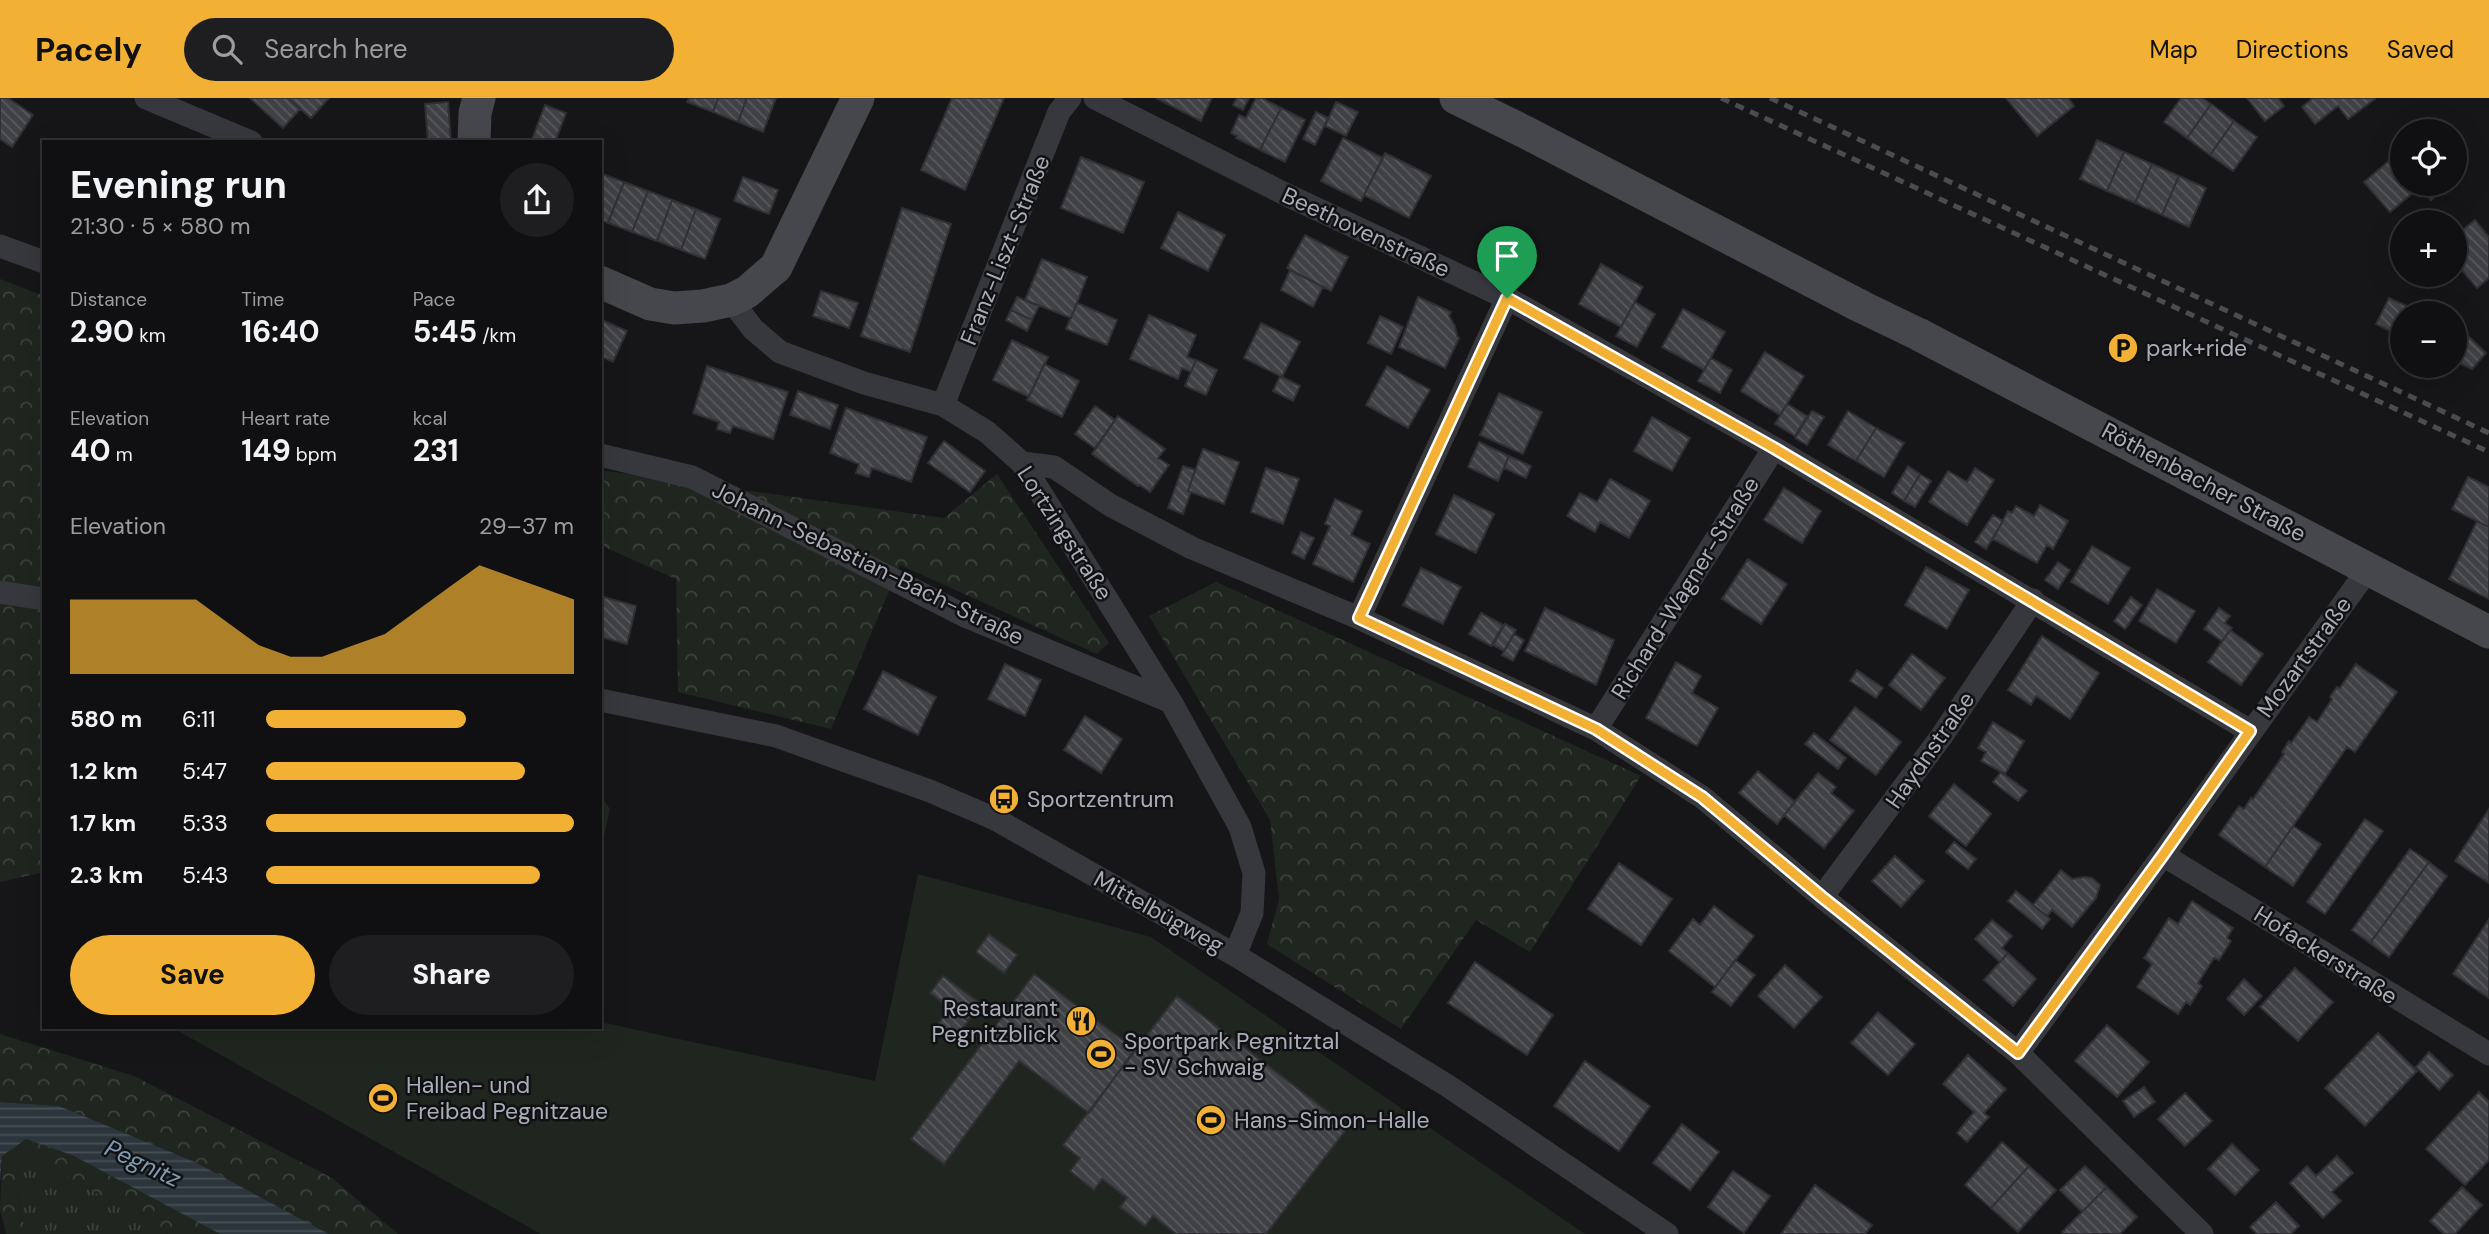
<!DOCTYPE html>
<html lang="en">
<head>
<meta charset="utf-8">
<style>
	:root { --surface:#101012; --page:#1e1e20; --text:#f1f3f6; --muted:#9c9d9f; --line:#303032; --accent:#f2b134 }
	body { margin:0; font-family:"DM Sans",sans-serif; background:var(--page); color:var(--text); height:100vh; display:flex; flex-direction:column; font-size:26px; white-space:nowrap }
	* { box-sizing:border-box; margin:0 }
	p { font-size:23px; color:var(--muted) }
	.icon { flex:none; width:38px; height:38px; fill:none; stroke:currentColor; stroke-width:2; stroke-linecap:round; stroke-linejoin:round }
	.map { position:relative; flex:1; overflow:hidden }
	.details { position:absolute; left:42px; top:42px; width:560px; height:889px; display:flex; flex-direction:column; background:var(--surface); border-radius:0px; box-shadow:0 7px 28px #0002,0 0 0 2px var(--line) }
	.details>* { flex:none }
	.controls { position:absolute; left:2390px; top:21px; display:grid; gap:14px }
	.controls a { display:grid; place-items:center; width:77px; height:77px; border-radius:50%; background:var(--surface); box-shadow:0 7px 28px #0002,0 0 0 2px var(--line); font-size:35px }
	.pin { position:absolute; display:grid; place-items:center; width:60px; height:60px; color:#fff; margin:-72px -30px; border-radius:50% 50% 50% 0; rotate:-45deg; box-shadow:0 0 7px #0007 }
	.pin .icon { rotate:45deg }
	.round { display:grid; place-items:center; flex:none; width:74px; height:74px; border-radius:37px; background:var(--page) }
	.headline { display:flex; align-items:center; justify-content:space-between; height:119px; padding:0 28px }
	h1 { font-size:38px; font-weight:700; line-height:52px }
	.stats { display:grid; grid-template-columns:repeat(3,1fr); gap:10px; height:119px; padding:7px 28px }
	.stats div { display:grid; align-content:center }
	.stats b { font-size:30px; font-weight:700 }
	.stats small { font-size:19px; font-weight:400 }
	.stats p { font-size:19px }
	.chart { height:196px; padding:14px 28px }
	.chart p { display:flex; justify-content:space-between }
	.chart svg { width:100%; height:126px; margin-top:7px; fill:var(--accent); opacity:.7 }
	.primary-button { display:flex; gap:14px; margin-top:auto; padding:14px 28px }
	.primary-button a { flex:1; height:80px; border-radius:42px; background:var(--accent); color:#111; font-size:28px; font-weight:700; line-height:80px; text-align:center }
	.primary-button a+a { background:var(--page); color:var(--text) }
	ul { padding:0 28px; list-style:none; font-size:23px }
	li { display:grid; grid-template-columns:112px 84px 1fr; align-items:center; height:52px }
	li i { height:18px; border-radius:9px; background:var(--accent) }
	header { display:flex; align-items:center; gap:42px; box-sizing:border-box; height:98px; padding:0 35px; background:var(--accent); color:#111 }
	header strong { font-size:33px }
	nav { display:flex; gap:38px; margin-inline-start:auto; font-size:24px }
	.search { width:490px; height:63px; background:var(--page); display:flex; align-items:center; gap:18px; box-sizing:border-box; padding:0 24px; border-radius:38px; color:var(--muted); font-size:26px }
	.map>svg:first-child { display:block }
	.grass { fill:url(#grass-tufts) }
	.forest { fill:url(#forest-crowns) }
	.pitch { fill:#1e261f }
	.water { fill:url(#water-rules) }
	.building { fill:url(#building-back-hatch); stroke:#303034; stroke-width:2 }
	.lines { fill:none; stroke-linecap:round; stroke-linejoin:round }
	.street { stroke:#37383d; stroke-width:23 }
	.secondary { stroke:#45474d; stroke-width:33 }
	.rail { stroke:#4a4c52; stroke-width:5; stroke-dasharray:9 7; stroke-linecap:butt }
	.route-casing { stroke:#fff; stroke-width:14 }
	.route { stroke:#f2b134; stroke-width:9 }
	.labels { text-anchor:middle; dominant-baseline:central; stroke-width:5; stroke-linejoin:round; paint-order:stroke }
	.street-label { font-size:23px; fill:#a8adb8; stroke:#111113 }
	.poi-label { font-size:23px; fill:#a8adb8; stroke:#111113; text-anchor:start }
	.water-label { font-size:24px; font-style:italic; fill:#7f9bb3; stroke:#111113 }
</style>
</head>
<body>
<header>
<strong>Pacely</strong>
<div class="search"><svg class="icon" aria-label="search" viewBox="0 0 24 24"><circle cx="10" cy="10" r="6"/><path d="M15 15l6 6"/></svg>Search here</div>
<nav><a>Map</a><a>Directions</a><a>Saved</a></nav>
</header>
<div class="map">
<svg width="2489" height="1136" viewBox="0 0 2489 1136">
	<defs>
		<pattern id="grass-tufts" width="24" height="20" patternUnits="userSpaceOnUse" patternTransform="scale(1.75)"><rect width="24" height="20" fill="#1e261f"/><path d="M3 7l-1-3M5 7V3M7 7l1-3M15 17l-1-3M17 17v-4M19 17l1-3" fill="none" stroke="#3c433d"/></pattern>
		<pattern id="forest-crowns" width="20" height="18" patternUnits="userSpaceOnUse" patternTransform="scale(1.75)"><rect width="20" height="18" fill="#1e261f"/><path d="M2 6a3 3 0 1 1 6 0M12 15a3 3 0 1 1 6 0" fill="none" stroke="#3c433d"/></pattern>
		<pattern id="water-rules" width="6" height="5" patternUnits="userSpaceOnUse" patternTransform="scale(1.75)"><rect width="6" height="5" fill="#2c353c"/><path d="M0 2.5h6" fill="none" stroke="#485056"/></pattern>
		<pattern id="building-back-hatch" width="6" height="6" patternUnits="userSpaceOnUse" patternTransform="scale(1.75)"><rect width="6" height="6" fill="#404145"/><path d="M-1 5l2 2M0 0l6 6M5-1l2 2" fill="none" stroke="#595a5e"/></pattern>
	</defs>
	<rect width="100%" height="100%" fill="#161618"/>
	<path class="grass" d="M22,1056L61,1075L168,1136H26L14,1084Z"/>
	<path class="forest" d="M0,181L44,198V774L0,784Z
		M600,372L944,420L997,376L1109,545L1097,556L900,467L831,631L678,594L676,481L600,447Z
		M1216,484L1641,678L1530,854L1476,822L1401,931L1267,846L1279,801L1270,722L1149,518Z
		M0,936L134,978L332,1080L398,1136H329L195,1064L149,1045L59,1008L0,1004Z
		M26,1040L72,1057L220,1136H168L61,1075L22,1057L14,1084L26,1136H6L0,1112L2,1058Z"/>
	<path class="pitch" d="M600,695L610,711L600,759Z
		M918,776L1151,839L1585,1136H541L171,929H600V924L875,983Z"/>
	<path class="water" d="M0,1004L59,1008L149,1045L195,1064L329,1136H220L72,1057L26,1041L2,1058L0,1085Z"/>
	<path class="building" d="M0,0H8L33,17L12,49L0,41Z
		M250,0H288L300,11L283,30Z
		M288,0H329L311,20Z
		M718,0L713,14L687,4L689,0Z
		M718,0H747L738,24L713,14Z
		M747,0H776L763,34L738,24Z
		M952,0H1004L965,92L921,72Z
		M1156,0H1212L1201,23Z
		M1237,0H1249L1243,12L1233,7Z
		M1256,0H1262L1281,10L1260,52L1236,40L1237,38L1231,35L1239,17L1246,20Z
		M2006,0H2068L2074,8L2037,38Z
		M2181,0H2202L2211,6L2187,40L2164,24Z
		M2247,0H2278L2284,8L2265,23Z
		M2313,0H2374L2375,1L2348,21L2338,8L2315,26L2302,9Z
		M448,4L451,44H428L425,6Z
		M1336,4L1358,14L1346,38L1325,28Z
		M2211,6L2234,23L2210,57L2187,40Z
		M545,7L566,15L555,44H531Z
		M1281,10L1305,22L1285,64L1260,52Z
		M1316,14L1328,20L1315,47L1303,41Z
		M2234,23L2257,39L2233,73L2210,57Z
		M1343,40L1383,60L1361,103L1321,83Z
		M2097,42L2124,54L2107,93L2080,81Z
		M2124,54L2152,66L2135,105L2107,93Z
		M1385,55L1431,78L1409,120L1364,97Z
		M2397,56L2403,63V86H2442L2446,90L2431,102L2420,89L2390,114L2364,84Z
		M1081,59L1144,84L1123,135L1061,110Z
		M2152,66L2179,78L2162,117L2135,105Z
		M600,75L624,84L608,125L600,122Z
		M2179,78L2206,90L2189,129L2162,117Z
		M743,79L778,92L769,116L734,103Z
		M624,84L648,93L632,134L608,125Z
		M648,93L672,102L657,143L632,134Z
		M672,102L696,111L681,152L657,143Z
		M902,110L951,126L910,254L861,238Z
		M696,111L720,121L705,161L681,152Z
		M1178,114L1225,137L1208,173L1161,150Z
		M2475,122L2489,139V180L2477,190L2455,164V138Z
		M1305,137L1348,159L1331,193L1287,170Z
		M1042,161L1087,179L1071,220L1025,202Z
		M1601,166L1643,189L1621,229L1579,206Z
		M1290,172L1323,189L1313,209L1281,192Z
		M2407,177H2431L2424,187Z
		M821,193L858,205L849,230L813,218Z
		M1017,199L1039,208L1032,222L1011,212Z
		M1418,199L1451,214L1449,218L1455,228L1457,238L1459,240L1445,270L1399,249Z
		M2389,200L2422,215H2403V239L2376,226Z
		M1635,204L1655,216L1637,249L1616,238Z
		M1077,205L1117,222L1107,247L1066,231Z
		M1683,211L1725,234L1704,272L1662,249Z
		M1011,212L1032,222L1027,233L1006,222Z
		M1149,217L1196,237L1187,259L1196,262L1191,274L1182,270L1178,281L1130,261Z
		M1380,218L1403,229L1391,256L1368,245Z
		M600,221L627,233L613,264L600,258Z
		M1261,225L1300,244L1282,279L1244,260Z
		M2464,234L2486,255L2472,271L2455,263V243Z
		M1012,242L1048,259L1029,299L993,282Z
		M1765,254L1804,278L1780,317L1741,293Z
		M1711,260L1732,272L1720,295L1698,283Z
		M1196,262L1217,272L1206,297L1185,288Z
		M1044,266L1079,283L1062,319L1027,302Z
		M707,268L788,294L773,341L733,328L730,335L717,331L719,324L693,315Z
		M1387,268L1430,292L1408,330L1366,307Z
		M1280,278L1300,288L1293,303L1273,293Z
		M798,293L838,307L830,331L790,317Z
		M1499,295L1542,314L1523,356L1480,337Z
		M1787,306L1807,318L1795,338L1775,326Z
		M1095,308L1115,322L1095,350L1075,336Z
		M846,310L927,339L911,384L872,370L869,379L856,375L859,366L830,355Z
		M1812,313L1824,319L1807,347L1795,340Z
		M1848,313L1876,330L1856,363L1828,347Z
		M1118,318L1165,351L1158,360L1169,367L1150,394L1140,387L1138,388L1092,356Z
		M1652,319L1690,340L1672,373L1634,353Z
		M1876,330L1904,345L1884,379L1856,363Z
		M944,343L985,373L970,394L928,365Z
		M1479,344L1509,358L1498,383L1468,369Z
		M1203,351L1239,364L1224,406L1188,393Z
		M1509,358L1531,368L1526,380L1504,370Z
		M1183,368L1195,372L1188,393L1191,394L1183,416L1168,410Z
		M1908,368L1920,376L1904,403L1892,395Z
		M1266,370L1299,381L1283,426L1251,414Z
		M1975,370L1994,382L1967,427L1929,404L1948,373L1967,384Z
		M1920,376L1931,383L1915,409L1904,403Z
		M2468,379L2489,389V429L2452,411Z
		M1610,381L1650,403L1629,440L1600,424L1595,434L1567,418L1580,395L1597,404Z
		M1784,390L1821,413L1802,445L1764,422Z
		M1454,397L1494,416L1476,455L1436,436Z
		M1335,401L1362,413L1351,437L1370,446L1353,484L1313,466L1330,428L1325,426Z
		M2040,407L2068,423L2053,451L2047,447L2037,465L1993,441L2008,413L2012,415L2016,408L2034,418Z
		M1993,417L2003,423L1986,451L1975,444Z
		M2477,423L2489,429V501L2449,481Z
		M1301,434L1314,440L1304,461L1292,455Z
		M2092,448L2130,470L2108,506L2071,484Z
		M1748,461L1787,486L1761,526L1722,501Z
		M2058,464L2070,472L2058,491L2045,482Z
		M1926,469L1969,492L1947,531L1905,507Z
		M1421,470L1461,489L1443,526L1403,507Z
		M2157,491L2195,513L2176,545L2139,523Z
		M600,498L636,508L627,546L600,539Z
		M2131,499L2142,507L2125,531L2114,523Z
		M1545,510L1614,542L1596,587L1525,553Z
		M2219,510L2230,518L2225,525L2232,530L2222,543L2204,531Z
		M1481,515L1503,527L1491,548L1469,536Z
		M1505,526L1516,532L1504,553L1493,547Z
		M2230,532L2263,556L2241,587L2208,564Z
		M1514,536L1524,542L1513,563L1502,557Z
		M2042,538L2099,575L2070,621L2036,598L2031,607L2008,592Z
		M1912,556L1945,580L1921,612L1889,587Z
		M1676,564L1701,578L1692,595L1718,610L1697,648L1646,620Z
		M1005,566L1041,582L1025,618L988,601Z
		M2356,566L2397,594L2355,654L2347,649L2265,769L2219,737L2239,708L2244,711L2251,700L2253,701L2284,656L2282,654L2289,643L2291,645L2309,619L2317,624L2332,601L2330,599L2337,589L2340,590Z
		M1857,572L1883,590L1876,600L1850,583Z
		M883,573L936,599L918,637L864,611Z
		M1855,609L1901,644L1876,677L1830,642Z
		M1085,618L1122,641L1101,675L1064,652Z
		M1993,624L2024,643L2005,676L1981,663L1986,654L1978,650Z
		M1814,635L1846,660L1838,671L1805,646Z
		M1758,673L1795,704L1777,726L1739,695Z
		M2001,674L2027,693L2018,703L1993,684Z
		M1818,675L1836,689L1831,695L1854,713L1824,750L1784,717Z
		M1954,686L1991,716L1966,748L1929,718Z
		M2489,711V785L2455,763Z
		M2365,721L2383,733L2325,816L2307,804Z
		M2293,728L2321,746L2293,788L2265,769Z
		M1954,744L1976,761L1968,771L1946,754Z
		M2410,751L2429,764L2370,845L2352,832Z
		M1895,758L1924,783L1901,809L1872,783Z
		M2429,764L2447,778L2389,859L2370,845Z
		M1619,765L1672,801L1641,847L1588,811Z
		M2061,772L2072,781L2085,779L2092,780L2100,787L2096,800L2072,829L2052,812L2047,818L2033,807Z
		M2016,793L2050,821L2042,831L2008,803Z
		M2192,803L2233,830L2227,840L2231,843L2219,862L2214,860L2198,885L2202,888L2190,907L2186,904L2178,916L2137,889L2152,866L2144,860L2169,820L2178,826Z
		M1714,808L1754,838L1715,889L1669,853L1693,821L1700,827Z
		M2489,821V900L2453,876Z
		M1992,822L2012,838L2002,850L2008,855L2000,864L1975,841Z
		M989,836L1017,857L1004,875L976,854Z
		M2008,855L2036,881L2013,908L1984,882Z
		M1735,862L1755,877L1731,908L1712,894Z
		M1475,864L1553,917L1527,957L1448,905Z
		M1785,867L1822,899L1794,930L1758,898Z
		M2295,870L2333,904L2298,943L2260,909Z
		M1034,876L1135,951L1089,1015L1019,963L944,1066L911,1041Z
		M943,878L981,906L968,923L930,895Z
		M2244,881L2262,898L2244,917L2227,901Z
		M1177,898L1348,1029L1266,1136H1176L1153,1118L1145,1128L1120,1109L1127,1100L1102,1081L1094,1092L1070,1073L1080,1060L1063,1047Z
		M950,910L968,923L955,940L937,927Z
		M1878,914L1915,946L1888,977L1851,945Z
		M2107,927L2149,964L2117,999L2075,963Z
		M2378,935L2417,973L2365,1028L2325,990Z
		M2429,954L2453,977L2439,992L2416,969Z
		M1968,957L2006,991L1984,1015L1989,1019L1967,1044L1957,1035L1974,1014L1943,986Z
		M1585,963L1650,1008L1619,1053L1554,1008Z
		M2144,989L2155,1004L2134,1019L2123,1003Z
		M2479,994L2489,1004V1062L2465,1087L2426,1051Z
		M2185,995L2212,1023L2185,1048L2158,1021Z
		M1682,1026L1719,1054L1690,1092L1653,1065Z
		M2002,1044L2029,1068L1991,1110L1965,1087Z
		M2232,1046L2259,1072L2235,1097L2208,1071Z
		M2337,1058L2353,1075L2332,1094L2341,1103L2323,1120L2290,1085L2307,1068L2316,1078Z
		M2029,1068L2056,1092L2018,1134L1991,1110Z
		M2085,1068L2107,1089L2082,1114L2060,1092Z
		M1733,1073L1770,1098L1744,1135L1708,1109Z
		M1815,1087L1872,1127L1865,1136H1781Z
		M2107,1089L2137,1119L2120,1136H2064L2062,1134Z
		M2462,1089L2482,1107L2455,1136H2444L2430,1123Z
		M2276,1104L2299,1128L2291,1136H2257L2250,1129Z"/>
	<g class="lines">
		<path class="street" d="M146,0L251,44
			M1095,0L1289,98L1507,200L1774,350L2250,633
			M0,148L44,164
			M731,202L753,231L780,254L864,285L943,307L987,334L1022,365L1171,604L1240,729L1254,775L1252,815L1235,857
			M943,307L1059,14L1070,0
			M600,357L692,379L965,518L1171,604
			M1022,365L1054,369L1110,407L1192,450L1359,520L1596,631L1702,699L1822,799L2018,955L2202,1136
			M0,494L44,501
			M1359,520L1507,200
			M600,602L776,638L930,693L995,721L1235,857L1448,988L1667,1136
			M1596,631L1774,350
			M2163,757L2489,956
			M1822,799L1941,639L2033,502
			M2018,955L2163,757L2369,470"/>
		<path class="secondary" d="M1456,0L1527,35L1862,209L1918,236L2489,534
			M474,44L475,15L479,0
			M600,184L650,206L674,210L703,208L731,202L747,194L776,169L858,0"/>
		<path class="rail" d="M1721,0L2489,354
			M1770,0L2489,335"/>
	</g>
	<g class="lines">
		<g class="route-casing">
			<path id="route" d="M1507,200L1774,350L2250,633L2163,757L2018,955L1822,799L1702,699L1596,631L1359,520Z"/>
		</g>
		<use href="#route" class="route"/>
	</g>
	<defs>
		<g id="parking-disc" transform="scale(1.575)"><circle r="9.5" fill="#f2b134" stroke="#111113"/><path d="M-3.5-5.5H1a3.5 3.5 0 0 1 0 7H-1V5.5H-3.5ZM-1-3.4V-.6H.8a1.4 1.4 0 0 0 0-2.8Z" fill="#111"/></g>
		<g id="bus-disc" transform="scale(1.575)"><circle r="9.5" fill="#f2b134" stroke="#111113"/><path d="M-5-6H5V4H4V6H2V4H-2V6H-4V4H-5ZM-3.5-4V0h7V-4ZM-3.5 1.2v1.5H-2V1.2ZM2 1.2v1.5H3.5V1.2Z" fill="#111"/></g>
		<g id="restaurant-disc" transform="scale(1.575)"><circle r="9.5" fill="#f2b134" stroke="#111113"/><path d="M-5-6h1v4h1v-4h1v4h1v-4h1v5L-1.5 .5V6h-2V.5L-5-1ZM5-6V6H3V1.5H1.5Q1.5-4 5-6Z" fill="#111"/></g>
		<g id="stadium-disc" transform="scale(1.575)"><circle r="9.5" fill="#f2b134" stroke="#111113"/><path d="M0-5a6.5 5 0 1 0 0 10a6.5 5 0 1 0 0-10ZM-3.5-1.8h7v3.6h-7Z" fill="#111"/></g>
	</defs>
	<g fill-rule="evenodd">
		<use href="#parking-disc" x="2123" y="250"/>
		<use href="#bus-disc" x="1004" y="701"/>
		<use href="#restaurant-disc" x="1081" y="923"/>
		<use href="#stadium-disc" x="1101" y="956"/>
		<use href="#stadium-disc" x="383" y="1000"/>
		<use href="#stadium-disc" x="1211" y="1022"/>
	</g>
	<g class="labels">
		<g class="street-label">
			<text transform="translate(1366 134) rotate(25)">Beethovenstraße</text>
			<text transform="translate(1005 152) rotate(-68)">Franz-Liszt-Straße</text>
			<text transform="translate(2204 384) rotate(28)">Röthenbacher Straße</text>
			<text transform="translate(1065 435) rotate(57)">Lortzingstraße</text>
			<text transform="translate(868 465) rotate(26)">Johann-Sebastian-Bach-Straße</text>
			<text transform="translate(1685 490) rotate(-58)">Richard-Wagner-Straße</text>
			<text transform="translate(2304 559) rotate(-54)">Mozartstraße</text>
			<text transform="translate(1930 652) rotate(-55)">Haydnstraße</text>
			<text transform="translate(1159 814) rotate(29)">Mittelbügweg</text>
			<text transform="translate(2326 857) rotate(32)">Hofackerstraße</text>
		</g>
		<g class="poi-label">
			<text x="2146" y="250">park+ride</text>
			<text x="1027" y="701">Sportzentrum</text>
			<text x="1058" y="910" text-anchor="end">Restaurant<tspan x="1058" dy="26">Pegnitzblick</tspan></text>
			<text x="1124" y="943">Sportpark Pegnitztal<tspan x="1124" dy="26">- SV Schwaig</tspan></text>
			<text x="406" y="987">Hallen- und<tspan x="406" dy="26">Freibad Pegnitzaue</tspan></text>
			<text x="1234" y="1022">Hans-Simon-Halle</text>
		</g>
		<g class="water-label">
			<text transform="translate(143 1065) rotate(25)">Pegnitz</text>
		</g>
	</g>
</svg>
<div class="controls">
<a><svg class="icon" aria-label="locate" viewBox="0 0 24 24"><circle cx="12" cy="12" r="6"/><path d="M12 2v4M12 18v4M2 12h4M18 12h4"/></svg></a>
<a>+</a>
<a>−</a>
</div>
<div class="pin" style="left:1507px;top:200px;background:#1e9e55"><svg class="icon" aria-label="arrive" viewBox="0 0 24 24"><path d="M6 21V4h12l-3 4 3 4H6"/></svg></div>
<section class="details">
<div class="headline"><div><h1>Evening run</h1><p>21:30 · 5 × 580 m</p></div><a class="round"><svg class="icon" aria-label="share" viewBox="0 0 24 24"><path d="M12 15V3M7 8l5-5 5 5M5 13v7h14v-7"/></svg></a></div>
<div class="stats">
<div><p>Distance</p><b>2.90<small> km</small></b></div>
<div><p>Time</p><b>16:40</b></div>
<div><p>Pace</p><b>5:45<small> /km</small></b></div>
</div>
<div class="stats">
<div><p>Elevation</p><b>40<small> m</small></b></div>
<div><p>Heart rate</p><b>149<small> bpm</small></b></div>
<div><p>kcal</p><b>231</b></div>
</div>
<div class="chart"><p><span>Elevation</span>29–37 m</p>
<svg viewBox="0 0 160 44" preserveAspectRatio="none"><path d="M0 44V18L10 18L20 18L30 18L40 18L50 26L60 34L70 38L80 38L90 34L100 30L110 22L120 14L130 6L140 10L150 14L160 18V44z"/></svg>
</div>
<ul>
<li><b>580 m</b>6:11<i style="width:65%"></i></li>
<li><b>1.2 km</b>5:47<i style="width:84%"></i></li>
<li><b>1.7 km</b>5:33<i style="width:100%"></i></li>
<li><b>2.3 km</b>5:43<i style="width:89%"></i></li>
</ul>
<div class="primary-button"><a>Save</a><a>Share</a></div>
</section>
</div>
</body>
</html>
